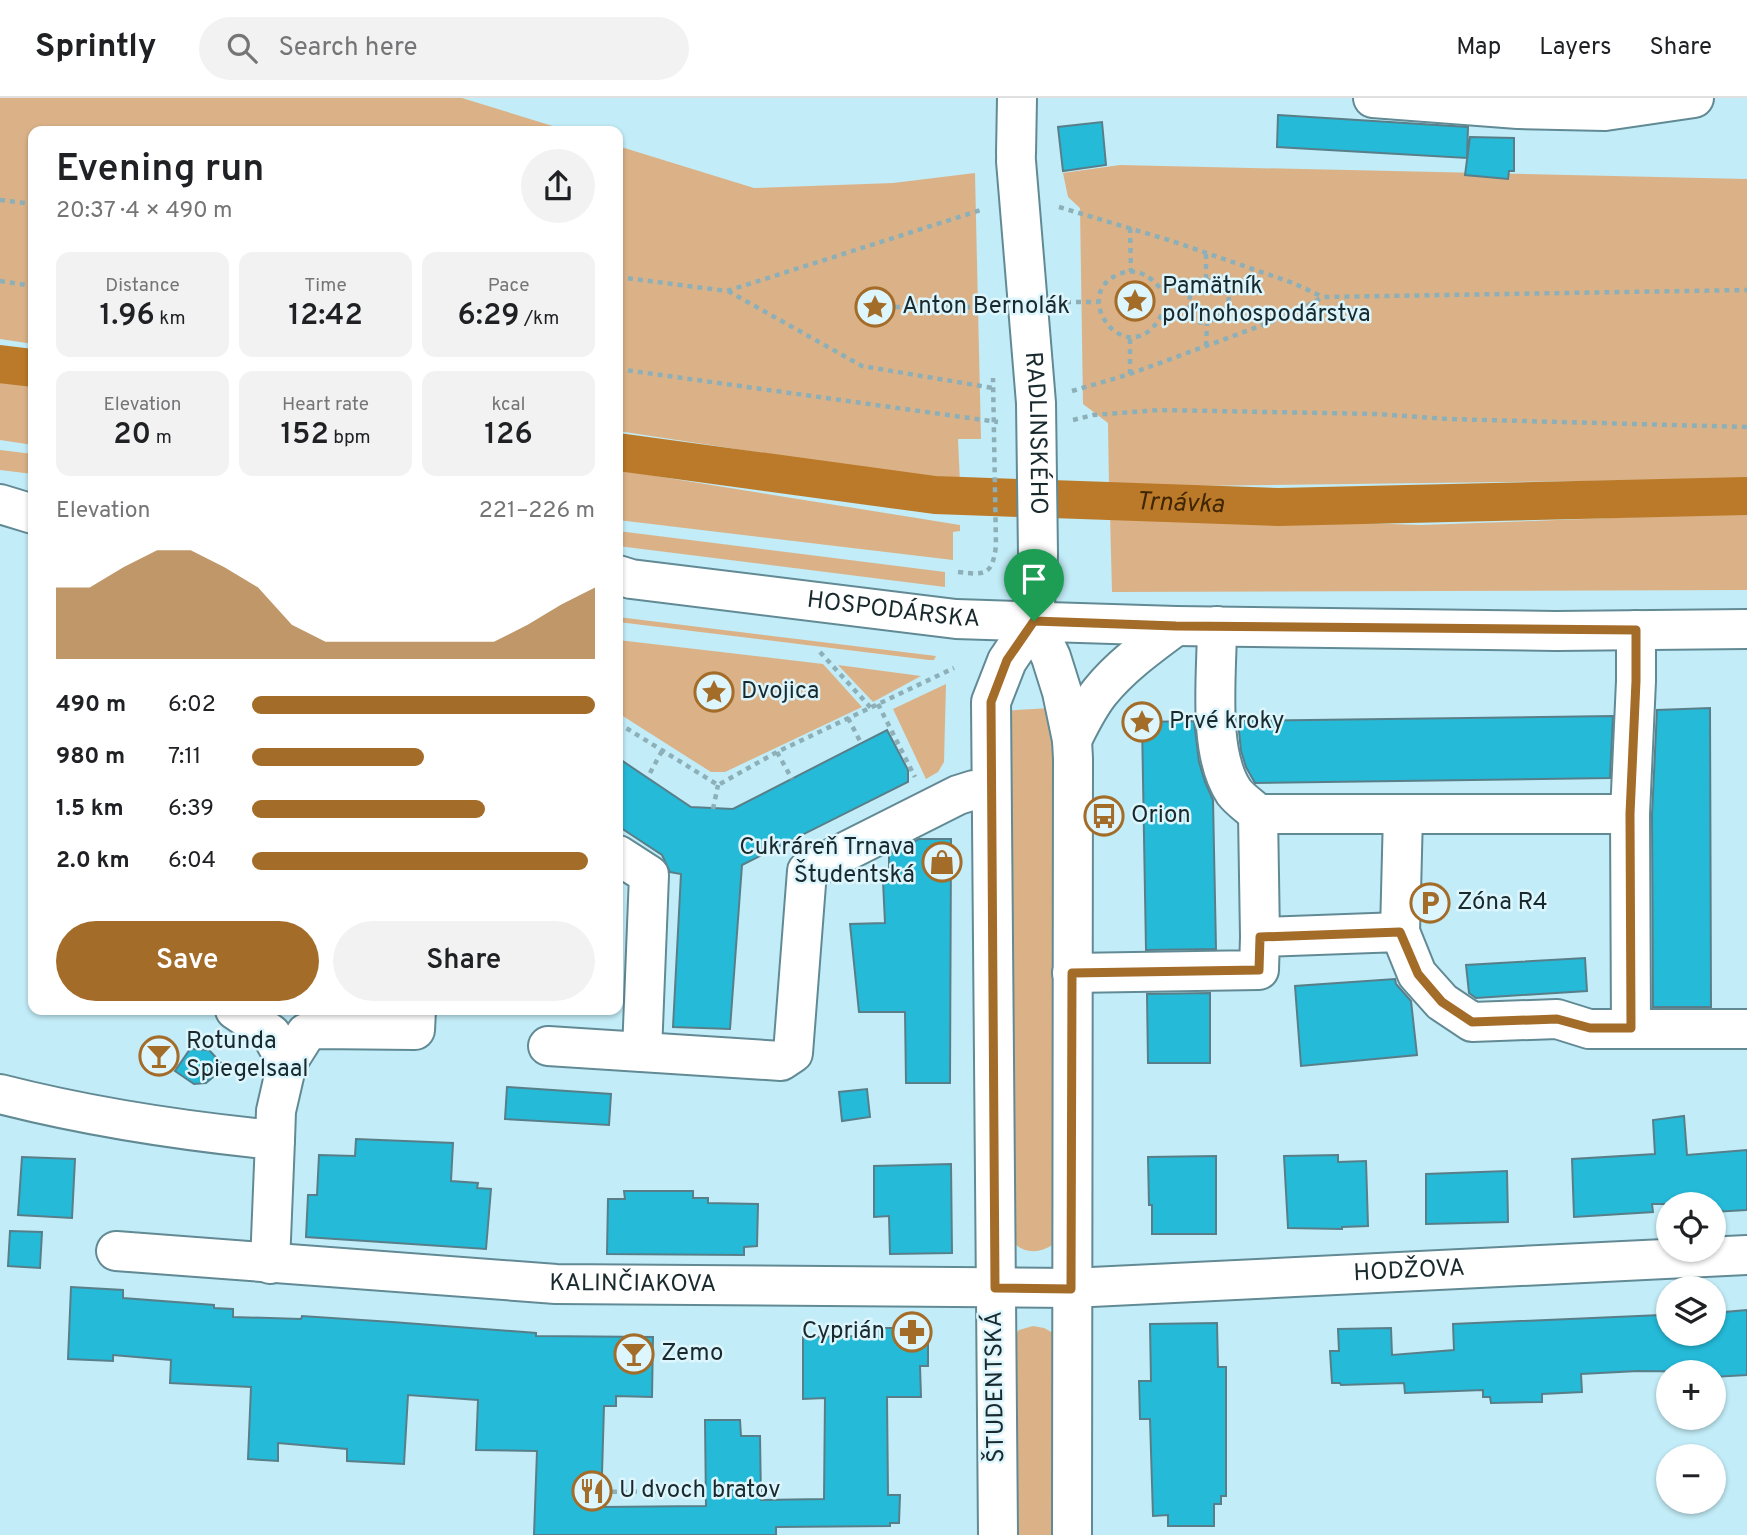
<!DOCTYPE html>
<html lang="en">
<head>
<meta charset="utf-8">
<style>
	:root { --surface:#fff; --page:#f2f2f2; --text:#202124; --muted:#757577; --line:#e0e0e0; --accent:#a46c29 }
	body { margin:0; font-family:Overpass,sans-serif; background:var(--page); color:var(--text); height:100vh; display:flex; flex-direction:column; font-size:26px; white-space:nowrap }
	* { box-sizing:border-box; margin:0 }
	p { font-size:23px; color:var(--muted) }
	.icon { flex:none; width:38px; height:38px; fill:none; stroke:currentColor; stroke-width:2; stroke-linecap:round; stroke-linejoin:round }
	.map { position:relative; flex:1; overflow:hidden }
	.panel { position:absolute; left:28px; top:28px; width:595px; height:889px; display:flex; flex-direction:column; background:var(--surface); border-radius:14px; box-shadow:0 2px 5px #0004 }
	.panel>* { flex:none }
	.controls { position:absolute; left:1656px; top:1094px; display:grid; gap:14px }
	.controls a { display:grid; place-items:center; width:70px; height:70px; border-radius:50%; background:var(--surface); box-shadow:0 2px 5px #0004; font-size:35px }
	.pin { position:absolute; display:grid; place-items:center; width:60px; height:60px; color:#fff; margin:-72px -30px; border-radius:50% 50% 50% 0; rotate:-45deg; box-shadow:0 0 7px #0007 }
	.pin .icon { rotate:45deg }
	.round { display:grid; place-items:center; flex:none; width:74px; height:74px; border-radius:37px; background:var(--page) }
	.head { display:flex; align-items:center; justify-content:space-between; height:119px; padding:0 28px }
	h1 { font-size:38px; font-weight:600; line-height:52px }
	.metrics { display:grid; grid-template-columns:repeat(3,1fr); gap:10px; height:119px; padding:7px 28px }
	.metrics div { display:grid; align-content:center; border-radius:14px; background:var(--page); text-align:center }
	.metrics b { font-size:30px; font-weight:600 }
	.metrics small { font-size:19px; font-weight:400 }
	.metrics p { font-size:19px }
	.chart { height:196px; padding:14px 28px }
	.chart p { display:flex; justify-content:space-between }
	.chart svg { width:100%; height:126px; margin-top:7px; fill:var(--accent); opacity:.7 }
	.button { display:flex; gap:14px; margin-top:auto; padding:14px 28px }
	.button a { flex:1; height:80px; border-radius:42px; background:var(--accent); color:#fff; font-size:28px; font-weight:600; line-height:80px; text-align:center }
	.button a+a { background:var(--page); color:var(--text) }
	ul { padding:0 28px; list-style:none; font-size:23px }
	li { display:grid; grid-template-columns:112px 84px 1fr; align-items:center; height:52px }
	li i { height:18px; border-radius:9px; background:var(--accent) }
	header { display:flex; align-items:center; gap:42px; box-sizing:border-box; height:98px; padding:0 35px; background:var(--surface); border-bottom:2px solid var(--line) }
	header strong { font-size:33px }
	nav { display:flex; gap:38px; margin-inline-start:auto; font-size:24px }
	.search { width:490px; height:63px; background:var(--page); display:flex; align-items:center; gap:18px; box-sizing:border-box; padding:0 24px; border-radius:38px; color:var(--muted); font-size:26px }
	.map>svg:first-child { display:block }
	.green { fill:#dbb287 }
	.lines { fill:none; stroke-linecap:round; stroke-linejoin:round }
	.canal { stroke:#bb7a29; stroke-width:38 }
	.building { fill:#25bad8; stroke:#587f89; stroke-width:2 }
	.minor-casing { stroke:#628a94; stroke-width:42 }
	.path { stroke:#8db0b8; stroke-width:4.5; stroke-dasharray:5 5; stroke-linecap:butt }
	.minor { stroke:#fff; stroke-width:38 }
	.route-casing { stroke:#fff; stroke-width:14 }
	.route { stroke:#a46c29; stroke-width:9 }
	.labels { text-anchor:middle; dominant-baseline:central; stroke-width:5; stroke-linejoin:round; paint-order:stroke }
	.poi-label { font-size:24px; fill:#192a2e; stroke:#ddf6fd; text-anchor:start }
	.street-label { font-size:24px; fill:#192a2e; stroke:#ddf6fd }
	.water-label { font-size:26px; font-style:italic; fill:#402603; stroke:#ddf6fd }
</style>
</head>
<body>
<header>
<strong>Sprintly</strong>
<div class="search"><svg class="icon" aria-label="search" viewBox="0 0 24 24"><circle cx="10" cy="10" r="6"/><path d="M15 15l6 6"/></svg>Search here</div>
<nav><a>Map</a><a>Layers</a><a>Share</a></nav>
</header>
<div class="map">
<svg width="1747" height="1437" viewBox="0 0 1747 1437">
	<rect width="100%" height="100%" fill="#c2ecf7"/>
	<path class="green" d="M0,0H462L569,33H33V246L0,241Z
		M618,48L754,90L893,85L975,75L981,341H958L960,385L618,333Z
		M1120,67L1747,81V381L1109,389L1108,325L1083,306L1080,110L1068,99L1063,75Z
		M0,279L33,284V347L0,342Z
		M0,352L33,356V376L0,372Z
		M618,372L960,427V433L953,434V462L618,422Z
		M1747,415V492L1112,494L1110,417L1422,427Z
		M618,433L945,474V489L618,448Z
		M618,519L936,558L934,562H929L618,524Z
		M618,542L823,566L862,609L725,674H711L618,615Z
		M838,567L921,578L873,604Z
		M946,586L944,664L938,674L926,681L893,611Z
		M1051,610L1054,656V1146C1040,1156 1023,1156 1012,1143L1000,613Z
		M1033,1228L1044,1230L1055,1236L1061,1437H1012L1010,1243L1019,1232Z"/>
	<g class="lines">
		<g class="canal">
			<path d="M0,266L33,270"/>
			<path id="s1" d="M618,354L935,397L1278,409L1747,398"/>
		</g>
	</g>
	<path class="building" d="M1278,17L1468,29L1467,60L1277,49Z
		M1102,24L1106,67L1063,73L1058,29Z
		M1470,39L1514,40V73H1509L1508,81L1465,77Z
		M1710,610L1711,909H1653L1652,716L1657,612Z
		M1613,618L1610,680L1255,685L1246,669L1241,653L1238,623Z
		M1194,623L1199,664L1205,684L1213,702L1216,851L1146,852L1142,624Z
		M887,632L908,672V684L742,767L730,931L673,929L681,776L670,774L662,757L618,728V660L691,709L733,711Z
		M919,741H951L950,985H906L905,914H859L850,826L885,825L883,783H889V756Z
		M1585,860L1587,893L1476,900L1469,895L1466,867Z
		M1395,881L1396,886L1411,903L1417,957L1301,968L1295,888Z
		M1210,895V965H1148L1147,896Z
		M190,951L209,952L225,969L206,985L194,986L175,973Z
		M507,989L611,996L609,1027L505,1021Z
		M867,991L870,1019L842,1023L839,994Z
		M1684,1018L1687,1057L1747,1052V1112L1713,1114V1106H1652L1653,1114L1574,1119L1572,1061L1655,1056L1653,1022Z
		M356,1041L453,1045L451,1083L478,1085L477,1090L491,1091L486,1151L306,1139L308,1097H317L319,1057L355,1058Z
		M1338,1057V1064L1366,1063L1368,1128L1342,1129V1131L1288,1130L1284,1058Z
		M1216,1058V1136H1152V1107H1149L1148,1059Z
		M22,1059L75,1061L72,1120L18,1117Z
		M951,1066L952,1155L890,1156L889,1118L874,1119V1068Z
		M1507,1073L1508,1124L1426,1126V1076Z
		M624,1093H693V1100H708V1105L758,1106L757,1148L744,1149V1157L607,1156L608,1101H625Z
		M10,1133L42,1134L40,1170L8,1168Z
		M71,1189L123,1192V1200L214,1207V1210L233,1211V1219L301,1221L302,1218L392,1224L536,1235V1238L653,1239L652,1299L616,1298V1308H604L601,1409L706,1408L705,1322H740L741,1338H760L761,1402L824,1401L825,1300L803,1301V1239L858,1238V1230H928V1268H920L921,1299H887L888,1397H900L899,1425H890V1428L776,1429V1437H534L537,1353L476,1352L478,1302L408,1297L404,1366L347,1363V1351L278,1345V1363L248,1361L251,1289L170,1285L171,1262L113,1257V1263L68,1261Z
		M1747,1212V1277L1713,1279V1274L1638,1273L1581,1276L1582,1294L1542,1296V1304L1491,1305L1490,1299H1483V1292L1405,1295L1404,1285L1341,1287L1340,1285H1332L1330,1253H1339L1338,1231L1391,1230L1392,1257L1454,1252L1453,1226L1661,1217L1668,1218V1236H1713V1215Z
		M1217,1225L1218,1269H1226V1398H1221V1406H1214V1428H1168V1417L1153,1418L1150,1321H1140L1139,1283H1151L1150,1226Z"/>
	<g class="lines">
		<g class="minor-casing">
			<g id="minor">
				<path d="M1373,0L1518,11L1605,13L1694,0"/>
				<path d="M1016,56L1017,0"/>
				<path id="s2" d="M1016,63L1036,305L1038,457L1034,523L1051,559L1062,594L1072,642L1073,661L1072,1437"/>
				<path d="M0,406L33,416"/>
				<path id="s3" d="M618,477L631,481L956,521L1176,528L1556,533L1747,531"/>
				<path d="M1217,528C1217,576 1207,654 1234,694C1240,702 1251,709 1258,716"/>
				<path d="M1072,642C1080,626 1088,609 1100,594C1121,568 1149,548 1176,528"/>
				<path d="M1630,716L1636,583V532"/>
				<path d="M618,757L649,777L642,954"/>
				<path d="M1400,834L1403,716"/>
				<path d="M1260,839L1258,716H1630L1631,930"/>
				<path d="M1072,875L1259,872L1260,839L1400,834L1417,876L1442,904L1472,924L1557,921L1589,931H1747"/>
				<path d="M235,912L271,936L287,965"/>
				<path d="M548,948L781,963L793,955L807,773L958,697L974,692H990"/>
				<path d="M0,996C90,1019 182,1033 275,1042L270,1166"/>
				<path d="M275,1042L276,1013L287,965L306,935L317,931L415,932L416,912"/>
				<path id="s4" d="M116,1153L556,1186L1071,1190L1747,1157"/>
				<path d="M998,1437L991,604L1007,563L1034,523"/>
			</g>
		</g>
		<path class="path" d="M0,102L33,106
			M1059,109L1172,143L1293,185L1323,199
			M1130,130L1131,174
			M618,179L727,193L981,112
			M1206,181L1228,195C1233,213 1213,227 1197,224C1186,209 1186,187 1206,181Z
			M1206,181V155
			M0,183L33,188
			M728,193L862,268L993,290
			M1066,204H1099
			M875,209H990
			M1191,215L1162,216C1129,280 1064,194 1122,175C1137,170 1150,178 1160,190H1191
			M1206,248L1207,226
			M618,271L998,324
			M1130,276V239
			M1072,293L1130,276L1290,217L1323,199L1747,192
			M1073,322L1093,317L1160,312L1377,316L1448,321L1747,329
			M958,474C985,477 992,478 996,448L993,280
			M820,554L871,610
			M878,606L915,679
			M848,620L861,645
			M618,625L718,687L777,654L954,570
			M777,654L792,681
			M650,675L662,653
			M713,711L718,687
			M602,1394L671,1393"/>
		<use href="#minor" class="minor"/>
	</g>
	<g class="lines">
		<g class="route-casing">
			<path id="route" d="M1034,523L1176,528L1636,532V583L1630,716L1631,930H1590L1557,921L1472,924L1442,904L1418,876L1400,834L1260,839L1259,872L1072,875L1071,1191L995,1190L991,604L1007,562Z"/>
		</g>
		<use href="#route" class="route"/>
	</g>
	<defs>
		<g id="sight-ring" transform="scale(2.0125)"><circle r="9.5" fill="#ddf6fd" stroke="#a46c29" stroke-width="1.5"/><path d="M0-6L1.8-2.2L6-1.7L2.9 1.2L3.7 5.4L0 3.3L-3.7 5.4L-2.9 1.2L-6-1.7L-1.8-2.2Z" fill="#a46c29"/></g>
		<g id="bus-ring" transform="scale(2.0125)"><circle r="9.5" fill="#ddf6fd" stroke="#a46c29" stroke-width="1.5"/><path d="M-5-6H5V4H4V6H2V4H-2V6H-4V4H-5ZM-3.5-4V0h7V-4ZM-3.5 1.2v1.5H-2V1.2ZM2 1.2v1.5H3.5V1.2Z" fill="#a46c29"/></g>
		<g id="shop-ring" transform="scale(2.0125)"><circle r="9.5" fill="#ddf6fd" stroke="#a46c29" stroke-width="1.5"/><path d="M-5-2.5h2.3a2.7 3.5 0 0 1 5.4 0H5L5.5 6h-11ZM-1.5-2.5h3a1.5 2.3 0 0 0-3 0Z" fill="#a46c29"/></g>
		<g id="parking-ring" transform="scale(2.0125)"><circle r="9.5" fill="#ddf6fd" stroke="#a46c29" stroke-width="1.5"/><path d="M-3.5-5.5H1a3.5 3.5 0 0 1 0 7H-1V5.5H-3.5ZM-1-3.4V-.6H.8a1.4 1.4 0 0 0 0-2.8Z" fill="#a46c29"/></g>
		<g id="bar-ring" transform="scale(2.0125)"><circle r="9.5" fill="#ddf6fd" stroke="#a46c29" stroke-width="1.5"/><path d="M-6-5H6L.8 .8V4.5H3.5V6h-7V4.5H-.8V.8Z" fill="#a46c29"/></g>
		<g id="pharmacy-ring" transform="scale(2.0125)"><circle r="9.5" fill="#ddf6fd" stroke="#a46c29" stroke-width="1.5"/><path d="M-2-6h4v4h4v4h-4v4h-4v-4h-4v-4h4Z" fill="#a46c29"/></g>
		<g id="restaurant-ring" transform="scale(2.0125)"><circle r="9.5" fill="#ddf6fd" stroke="#a46c29" stroke-width="1.5"/><path d="M-5-6h1v4h1v-4h1v4h1v-4h1v5L-1.5 .5V6h-2V.5L-5-1ZM5-6V6H3V1.5H1.5Q1.5-4 5-6Z" fill="#a46c29"/></g>
	</defs>
	<g fill-rule="evenodd">
		<use href="#sight-ring" x="1135" y="203"/>
		<use href="#sight-ring" x="875" y="209"/>
		<use href="#sight-ring" x="714" y="594"/>
		<use href="#sight-ring" x="1142" y="624"/>
		<use href="#bus-ring" x="1104" y="718"/>
		<use href="#shop-ring" x="942" y="764"/>
		<use href="#parking-ring" x="1430" y="805"/>
		<use href="#bar-ring" x="159" y="958"/>
		<use href="#pharmacy-ring" x="912" y="1234"/>
		<use href="#bar-ring" x="634" y="1256"/>
		<use href="#restaurant-ring" x="592" y="1393"/>
	</g>
	<g class="labels">
		<g class="poi-label">
			<text x="1162" y="189">Pamätník<tspan x="1162" dy="28">poľnohospodárstva</tspan></text>
			<text x="902" y="209">Anton Bernolák</text>
			<text x="741" y="594">Dvojica</text>
			<text x="1169" y="624">Prvé kroky</text>
			<text x="1131" y="718">Orion</text>
			<text x="915" y="750" text-anchor="end">Cukráreň Trnava<tspan x="915" dy="28">Študentská</tspan></text>
			<text x="1457" y="805">Zóna R4</text>
			<text x="186" y="944">Rotunda<tspan x="186" dy="28">Spiegelsaal</tspan></text>
			<text x="885" y="1234" text-anchor="end">Cyprián</text>
			<text x="661" y="1256">Zemo</text>
			<text x="619" y="1393">U dvoch bratov</text>
		</g>
		<g class="street-label">
			<text stroke="none"><textPath href="#s2" startOffset="273">RADLINSKÉHO</textPath></text>
			<text stroke="none"><textPath href="#s3" startOffset="278">HOSPODÁRSKA</textPath></text>
			<text stroke="none"><textPath href="#s4" startOffset="1295">HODŽOVA</textPath></text>
			<text stroke="none"><textPath href="#s4" startOffset="518">KALINČIAKOVA</textPath></text>
			<text transform="translate(996 1289) rotate(-91)">ŠTUDENTSKÁ</text>
		</g>
		<g class="water-label">
			<text stroke="none"><textPath href="#s1" startOffset="565">Trnávka</textPath></text>
		</g>
	</g>
</svg>
<div class="controls">
<a><svg class="icon" aria-label="locate" viewBox="0 0 24 24"><circle cx="12" cy="12" r="6"/><path d="M12 2v4M12 18v4M2 12h4M18 12h4"/></svg></a>
<a><svg class="icon" aria-label="layers" viewBox="0 0 24 24"><path d="M12 4l9 5-9 5-9-5zM3 14l9 5 9-5"/></svg></a>
<a>+</a>
<a>−</a>
</div>
<div class="pin" style="left:1034px;top:523px;background:#1e9e55"><svg class="icon" aria-label="arrive" viewBox="0 0 24 24"><path d="M6 21V4h12l-3 4 3 4H6"/></svg></div>
<section class="panel">
<div class="head"><div><h1>Evening run</h1><p>20:37 · 4 × 490 m</p></div><a class="round"><svg class="icon" aria-label="share" viewBox="0 0 24 24"><path d="M12 15V3M7 8l5-5 5 5M5 13v7h14v-7"/></svg></a></div>
<div class="metrics">
<div><p>Distance</p><b>1.96<small> km</small></b></div>
<div><p>Time</p><b>12:42</b></div>
<div><p>Pace</p><b>6:29<small> /km</small></b></div>
</div>
<div class="metrics">
<div><p>Elevation</p><b>20<small> m</small></b></div>
<div><p>Heart rate</p><b>152<small> bpm</small></b></div>
<div><p>kcal</p><b>126</b></div>
</div>
<div class="chart"><p><span>Elevation</span>221–226 m</p>
<svg viewBox="0 0 160 44" preserveAspectRatio="none"><path d="M0 44V19L10 19L20 12L30 6L40 6L50 12L60 19L70 32L80 38L90 38L100 38L110 38L120 38L130 38L140 32L150 25L160 19V44z"/></svg>
</div>
<ul>
<li><b>490 m</b>6:02<i style="width:100%"></i></li>
<li><b>980 m</b>7:11<i style="width:50%"></i></li>
<li><b>1.5 km</b>6:39<i style="width:68%"></i></li>
<li><b>2.0 km</b>6:04<i style="width:98%"></i></li>
</ul>
<div class="button"><a>Save</a><a>Share</a></div>
</section>
</div>
</body>
</html>
